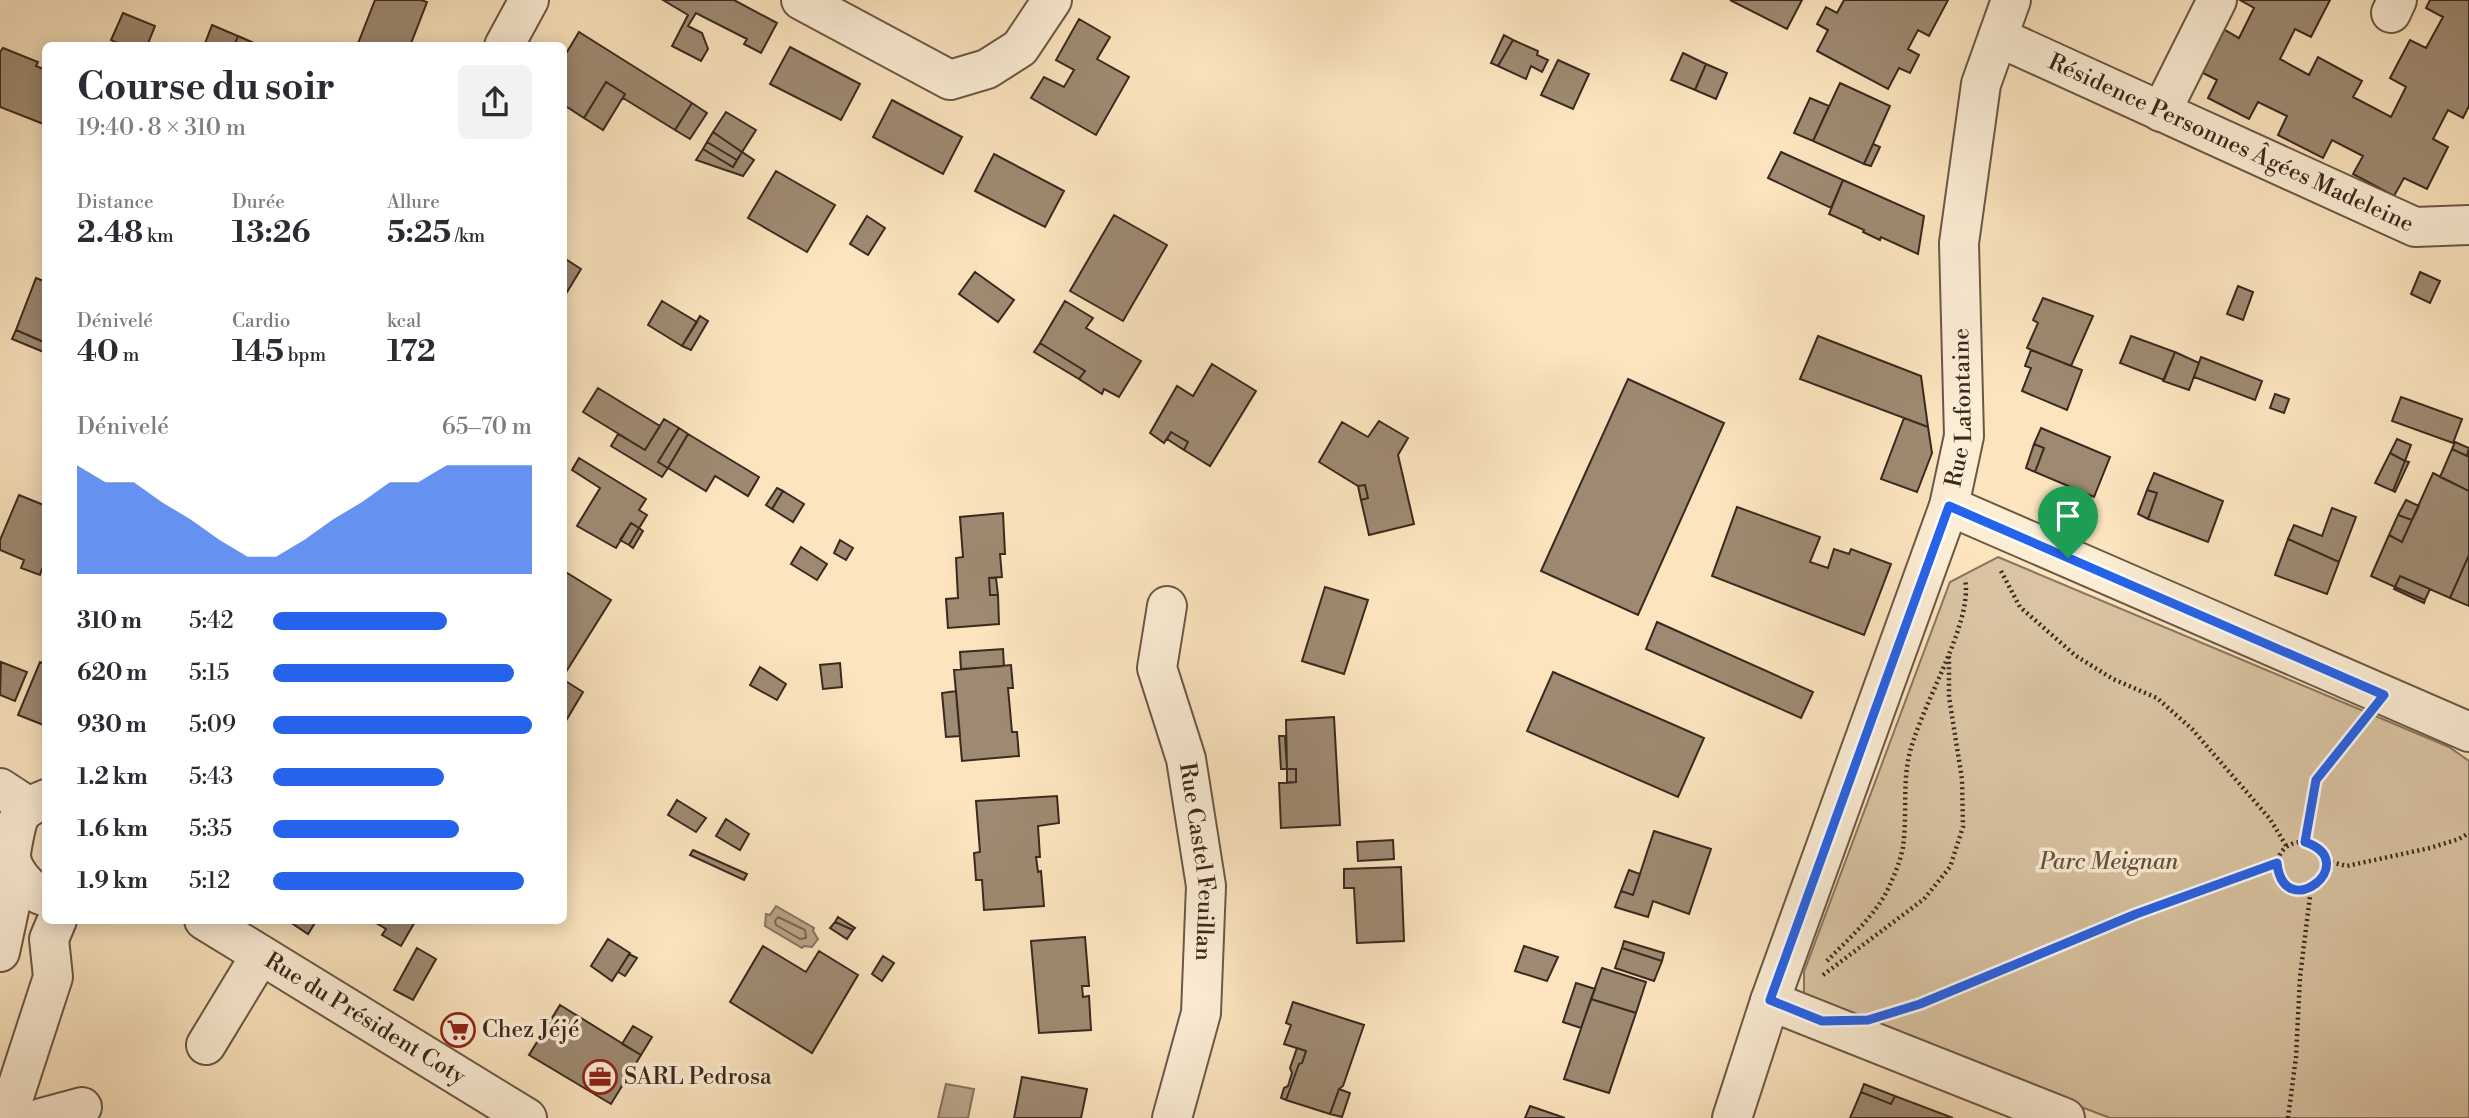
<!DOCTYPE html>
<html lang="fr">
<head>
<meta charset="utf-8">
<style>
	:root { --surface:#fff; --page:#f2f2f3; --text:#2b2b33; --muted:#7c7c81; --accent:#2563eb }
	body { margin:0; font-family:"Libre Bodoni",serif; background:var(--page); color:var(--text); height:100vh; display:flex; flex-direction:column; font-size:26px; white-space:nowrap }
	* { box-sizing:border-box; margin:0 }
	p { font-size:23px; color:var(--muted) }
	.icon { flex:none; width:38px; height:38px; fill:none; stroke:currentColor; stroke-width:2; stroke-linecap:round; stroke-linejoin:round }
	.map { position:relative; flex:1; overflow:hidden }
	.sheet { position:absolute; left:42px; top:42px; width:525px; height:882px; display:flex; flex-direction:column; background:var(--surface); border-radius:10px; box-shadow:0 4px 18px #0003 }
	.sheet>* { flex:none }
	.pin { position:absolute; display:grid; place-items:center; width:60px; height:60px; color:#fff; margin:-72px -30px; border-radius:50% 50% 50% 0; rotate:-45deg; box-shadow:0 0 7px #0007 }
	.pin .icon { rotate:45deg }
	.round { display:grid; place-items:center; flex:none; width:74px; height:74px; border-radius:10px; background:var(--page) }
	.headline { display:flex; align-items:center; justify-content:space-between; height:119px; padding:0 35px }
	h1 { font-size:38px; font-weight:700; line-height:52px }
	.stats { display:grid; grid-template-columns:repeat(3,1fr); gap:10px; height:119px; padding:7px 35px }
	.stats div { display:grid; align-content:center }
	.stats b { font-size:30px; font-weight:700 }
	.stats small { font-size:19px; font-weight:400 }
	.stats p { font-size:19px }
	.chart { height:196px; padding:14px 35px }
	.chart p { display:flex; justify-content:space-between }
	.chart svg { width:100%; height:126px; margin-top:7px; fill:var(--accent); opacity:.7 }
	ul { padding:0 35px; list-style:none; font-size:23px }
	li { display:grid; grid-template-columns:112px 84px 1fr; align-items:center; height:52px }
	li i { height:18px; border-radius:9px; background:var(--accent) }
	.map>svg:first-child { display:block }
	.green { fill:#dac4a3; stroke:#8a7661; stroke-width:2 }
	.water { fill:#b9a488; stroke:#86735e; stroke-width:2 }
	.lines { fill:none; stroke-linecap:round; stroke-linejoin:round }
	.shore { stroke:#7a6654; stroke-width:2 }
	.building { fill:#9e8a72; stroke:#3a291f; stroke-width:2 }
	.minor-casing { stroke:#6a5847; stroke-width:42 }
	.path { stroke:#3a291f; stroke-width:4.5; stroke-dasharray:2 3.5; stroke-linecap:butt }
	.minor { stroke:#fcedd5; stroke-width:38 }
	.route-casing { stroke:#fff; stroke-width:14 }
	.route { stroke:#2563eb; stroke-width:9 }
	.labels { text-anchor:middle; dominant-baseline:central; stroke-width:7; stroke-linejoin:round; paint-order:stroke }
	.street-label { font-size:23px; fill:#3a291f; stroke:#fcedd5 }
	.park-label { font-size:23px; font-style:italic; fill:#625040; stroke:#fcedd5 }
	.poi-label { font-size:23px; fill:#3a291f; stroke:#fcedd5; text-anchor:start }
</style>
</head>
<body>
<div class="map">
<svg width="2469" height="1118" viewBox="0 0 2469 1118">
	<rect width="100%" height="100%" fill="#fbe4be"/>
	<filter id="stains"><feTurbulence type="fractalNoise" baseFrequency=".00286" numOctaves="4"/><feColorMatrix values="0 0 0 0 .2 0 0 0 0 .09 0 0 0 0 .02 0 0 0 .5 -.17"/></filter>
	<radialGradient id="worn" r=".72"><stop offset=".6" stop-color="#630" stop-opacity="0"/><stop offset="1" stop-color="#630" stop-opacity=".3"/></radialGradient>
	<path class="green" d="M1998,557L2449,747L2469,761V1118H2110L1804,1001V972L1950,582Z"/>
	<path class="water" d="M776,906L814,928L813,931L818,939L812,947L804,946L802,948L765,926L766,914L770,915Z
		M946,1084L974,1089L968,1118H938Z"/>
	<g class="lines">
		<path class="shore" d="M778,917L805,930L806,938L800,939L776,925L775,921Z"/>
	</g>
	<path class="building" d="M375,0H421L427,2L410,46H357Z
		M663,0H734L777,23L761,53L744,44L747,39L696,13L688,26L702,33L708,49L701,61L672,46L688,15Z
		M1730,0H1802L1787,29Z
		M1844,0H1948L1929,36L1918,30L1908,49L1919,55L1910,73L1899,68L1888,89L1817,51L1828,30L1817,24L1826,7L1837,13Z
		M2240,0H2330L2311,37L2295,29L2280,59L2309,75L2318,57L2362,81L2353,97L2391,117L2406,87L2390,78L2410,40L2426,48L2443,17L2426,8L2430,0H2469V106L2463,118L2448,110L2433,139L2448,147L2427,189L2404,178L2394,196L2353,174L2363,156L2332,140L2323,158L2278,135L2287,116L2258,102L2249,119L2208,98L2217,80L2201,72L2223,29L2239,38L2254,8Z
		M123,13L155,26L147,46H124L111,40Z
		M1079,19L1110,37L1097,59L1129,77L1096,135L1031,98L1044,77L1064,87L1074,70L1056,60Z
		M212,25L238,36L234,46H204Z
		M579,32L692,103L675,130L623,98L625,94L606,82L584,118L564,105V57Z
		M1504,35L1513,40L1498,66L1491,63Z
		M238,36L261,46H234Z
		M1513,40L1538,51L1537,55L1548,60L1542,72L1531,66L1526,79L1498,66Z
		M790,47L860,84L841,120L770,84Z
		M3,48L38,62L36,66L46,70V125L0,107V52Z
		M1683,53L1706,64L1695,90L1671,80Z
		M1558,60L1589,74L1573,109L1541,95Z
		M1706,64L1727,73L1716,99L1695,90Z
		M606,82L625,94L603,130L584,118Z
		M1840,83L1890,106L1864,164L1813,141Z
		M1810,98L1829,106L1813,141L1794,133Z
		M892,100L962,137L943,174L873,137Z
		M692,103L707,113L690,139L675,130Z
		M726,112L756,130L742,152L713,132Z
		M713,132L742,152L737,160L707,142Z
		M707,142L737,160L733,167L703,149Z
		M1873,144L1880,147L1871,166L1864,164Z
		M703,149L733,167L742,152L754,160L743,176L696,160Z
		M1781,152L1843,180L1831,208L1768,178Z
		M994,154L1064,191L1045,227L975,191Z
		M776,171L835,205L807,252L748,218Z
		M1843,180L1924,216L1918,254L1881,237L1880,240L1863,232L1864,230L1829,214Z
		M1114,215L1167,245L1123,321L1070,291Z
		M867,216L885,228L868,255L850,244Z
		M564,258L581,269L564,297Z
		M975,272L1014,300L998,322L959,294Z
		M2420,272L2440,281L2430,303L2411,294Z
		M36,278L46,282V343L16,330Z
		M2238,286L2253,292L2243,320L2227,314Z
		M2043,298L2093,316L2071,366L2027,348L2038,323L2033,320Z
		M662,301L697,322L682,346L648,325Z
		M1065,301L1093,318L1086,328L1141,361L1119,397L1104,389L1102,394L1079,379L1085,371L1040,343Z
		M700,316L708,321L691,350L682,346Z
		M16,330L46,343V353L12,339Z
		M1818,336L1921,376L1928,427L1800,379Z
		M2131,336L2175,352L2164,380L2120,363Z
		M1040,343L1085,371L1079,379L1034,352Z
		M2031,350L2082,370L2067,410L2022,391L2031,368L2025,366Z
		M2175,352L2199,363L2189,390L2163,381Z
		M2201,357L2262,381L2255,400L2194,377Z
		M1212,364L1256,391L1210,466L1184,450L1188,442L1171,432L1164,443L1150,433L1177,386L1193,396Z
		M1628,379L1724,423L1638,615L1541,571Z
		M598,388L660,426L645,450L583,412Z
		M2275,394L2289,399L2284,413L2270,408Z
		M2401,397L2462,419L2453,443L2392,421Z
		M1904,418L1928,427L1932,453L1917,492L1881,479Z
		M664,419L679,428L658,462L668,468L662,477L611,446L618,434L645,450Z
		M1379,421L1408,438L1398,455L1414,524L1369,535L1361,500L1368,498L1365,485L1358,486L1319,462L1342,422L1368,437Z
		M679,428L688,434L668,468L658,462Z
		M2041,428L2110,457L2094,497L2035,472L2044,448L2034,444Z
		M1171,432L1188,442L1184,450L1167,439Z
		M688,434L759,477L748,496L715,476L706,491L668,468Z
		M2397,439L2411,445L2405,461L2390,453Z
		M2455,442L2469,448L2467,456L2452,449Z
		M2034,444L2044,448L2035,472L2026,468Z
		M2452,449L2467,456L2469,452V491L2440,477Z
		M2390,453L2405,461L2393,491L2375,483Z
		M579,458L646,499L639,510L647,515L639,528L631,523L616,548L577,526L600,488L572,470Z
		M2405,461L2409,462L2395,492L2393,491Z
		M2154,473L2223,501L2208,542L2148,519L2157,493L2147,490Z
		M2433,473L2469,491V555L2450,598L2400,576L2395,587L2371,576L2389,535L2402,542Z
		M1365,485L1368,498L1361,500L1358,486Z
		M777,488L783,491L772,509L766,505Z
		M2147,490L2157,493L2148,519L2138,514Z
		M783,491L804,504L793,522L772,509Z
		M19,495L46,506V570L42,569L40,575L21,568L24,560L0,550V540Z
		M2406,500L2419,506L2412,520L2398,515Z
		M1737,507L1820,537L1810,562L1828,568L1834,549L1849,554L1851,549L1891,564L1864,635L1712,576Z
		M2332,508L2356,517L2339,562L2288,539L2294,525L2322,536Z
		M1003,513L1005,554H1000L1002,577L989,578L990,595H998L999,624L948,628L946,599L958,598L956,558L963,557L960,517Z
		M2398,515L2412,520L2402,542L2389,535Z
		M631,523L639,528L629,545L620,540Z
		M639,528L643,531L633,548L629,545Z
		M2288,539L2339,562L2327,594L2275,575Z
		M840,540L853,548L846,560L834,553Z
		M801,547L827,564L817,580L791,564Z
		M2469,555V606L2450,598Z
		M564,571L611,600L564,675Z
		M2400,576L2430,589L2425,600L2395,587Z
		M989,578H996L998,595H990Z
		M1325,587L1368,600L1344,674L1302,661Z
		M2395,587L2425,600L2424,603L2394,589Z
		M1657,622L1813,692L1801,718L1646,649Z
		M1003,649L1004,666L961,669L960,652Z
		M1,662L27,672L15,701L0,695Z
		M40,662L46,665V726L18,715Z
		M840,663L842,687L823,689L820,665Z
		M1011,665L1013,688H1008L1012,732H1017L1019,756L962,761L954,670Z
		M760,667L786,684L777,700L750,685Z
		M1553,672L1704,738L1678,797L1527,731Z
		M564,680L583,692L564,724Z
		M956,691L960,736L946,737L942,693Z
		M1334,717L1340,825L1281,828L1279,783L1296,782V769H1287L1286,720Z
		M1279,736H1285L1287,769H1281Z
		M1287,769H1296V782L1287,783Z
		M1057,796L1059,823L1038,826L1040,857H1036L1038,872L1041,871L1044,906L984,910L982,880H976L974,853L980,852L976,801Z
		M677,800L706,818L696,832L668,815Z
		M726,819L749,834L740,850L716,836Z
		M1654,831L1711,849L1689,914L1653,901L1648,917L1615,907L1621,891L1633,895Z
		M1393,840L1394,859L1358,861L1357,842Z
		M693,850L747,874L744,880L690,855Z
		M1401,867L1404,941L1357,943L1354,888H1344V869Z
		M1629,870L1640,874L1633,895L1621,891Z
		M838,917L855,928L853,930L835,922Z
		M287,920H311L315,923L308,934Z
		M371,920H416L401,946L382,935L386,929Z
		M835,922L853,930L847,939L830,928Z
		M1085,937L1089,986H1082L1083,997L1089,996L1091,1030L1039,1033L1031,941Z
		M608,939L630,953L612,981L591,966Z
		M1624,941L1664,953L1662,961L1622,948Z
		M763,946L806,972L819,951L858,975L812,1053L730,1002Z
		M1524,946L1558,957L1547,981L1515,971Z
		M417,948L436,959L413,1000L394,990Z
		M1622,948L1662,961L1654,981L1615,968Z
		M629,954L637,958L625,976L618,972Z
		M883,956L894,963L882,981L872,974Z
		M1602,968L1646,982L1636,1013L1591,999Z
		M1576,983L1595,989L1581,1028L1563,1022Z
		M1591,999L1636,1013L1609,1093L1564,1079Z
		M1293,1002L1364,1025L1343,1086L1339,1089L1330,1114L1286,1100L1299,1064L1302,1063L1306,1051L1284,1044L1291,1025L1286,1023Z
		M560,1005L641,1055L611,1104L529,1055Z
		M633,1026L652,1037L641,1055L622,1044Z
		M1297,1048L1306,1051L1302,1063L1299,1064L1286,1100L1281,1098L1284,1088L1288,1086L1292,1073L1290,1068Z
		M1022,1077L1087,1089L1081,1118H1014Z
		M1864,1084L1895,1096L1891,1104L1861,1092Z
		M1339,1089L1350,1093L1342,1117L1330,1114Z
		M1861,1092L1891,1104L1895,1096L1953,1118H1850Z
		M1530,1106L1565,1118H1525Z"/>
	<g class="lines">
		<g class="minor-casing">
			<g id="minor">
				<path d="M801,0L950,80L987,69L1020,48L1052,0"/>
				<path d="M2391,13L2397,0"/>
				<path id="s1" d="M1998,37L2415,227L2469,225"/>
				<path d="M504,46L529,0"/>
				<path d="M2161,112L2217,0"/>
				<path d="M1949,506L2469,732"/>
				<path id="s2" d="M1167,606L1157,668L1186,759L1206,886L1201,1013L1172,1118"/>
				<path d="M0,788L29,807"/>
				<path d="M46,799C35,804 24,807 19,818C16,824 11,850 11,856C12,872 31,893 46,897"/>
				<path id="s3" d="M204,920L527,1118"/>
				<path d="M0,952L17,873"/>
				<path d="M1770,1001L2065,1118"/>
				<path d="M206,1045L260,956"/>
				<path d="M7,1118L53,977L49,939L57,920"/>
				<path d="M41,1118L82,1107"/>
				<path id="s4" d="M1732,1118L1770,1001L1949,506L1964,436L1959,243L1981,84L2011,0"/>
			</g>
		</g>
		<path class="path" d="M2001,571L2020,607L2076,656L2113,679L2157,698L2192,729L2270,819L2287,847
			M2277 866a24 24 0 1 1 48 0a24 24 0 1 1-48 0Z
			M2305,842L2316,780L2359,726
			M2326,861L2347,866L2430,848L2459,839L2469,833
			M1827,961C1850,937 1879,913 1891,882C1896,872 1901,858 1903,847C1907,819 1903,789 1908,761C1917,710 1974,625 1965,579
			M1823,975L1924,899L1950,867L1963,827L1962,779L1949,697V655
			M1902,1010L2009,969L2136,914L2277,863
			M2288,1118L2296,1057L2300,977L2311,888"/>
		<use href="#minor" class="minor"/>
	</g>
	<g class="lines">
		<g class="route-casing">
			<path id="route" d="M1949,506L2384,695L2316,780L2305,842C2364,862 2284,926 2277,863L2136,914L1920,1004L1868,1020L1822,1021L1770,1000Z"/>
		</g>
		<use href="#route" class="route"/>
	</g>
	<defs>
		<g id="supermarket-ring" transform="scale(1.75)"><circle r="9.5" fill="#fcedd5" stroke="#8f2418" stroke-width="1.5"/><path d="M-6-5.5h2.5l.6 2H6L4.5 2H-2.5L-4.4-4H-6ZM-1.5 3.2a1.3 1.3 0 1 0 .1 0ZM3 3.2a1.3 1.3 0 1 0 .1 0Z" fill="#8f2418"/></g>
		<g id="office-ring" transform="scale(1.75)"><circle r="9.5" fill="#fcedd5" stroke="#8f2418" stroke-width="1.5"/><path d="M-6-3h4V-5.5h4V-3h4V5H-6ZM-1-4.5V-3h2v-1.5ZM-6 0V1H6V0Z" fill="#8f2418"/></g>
	</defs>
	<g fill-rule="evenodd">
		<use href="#supermarket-ring" x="458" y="1030"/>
		<use href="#office-ring" x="600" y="1077"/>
	</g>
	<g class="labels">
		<g class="street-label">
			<text stroke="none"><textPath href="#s1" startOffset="256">Résidence Personnes Âgées Madeleine</textPath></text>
			<text stroke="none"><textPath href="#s4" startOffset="749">Rue Lafontaine</textPath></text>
			<text stroke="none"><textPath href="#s2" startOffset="262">Rue Castel Feuillan</textPath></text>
			<text stroke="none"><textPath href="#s3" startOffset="189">Rue du Président Coty</textPath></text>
		</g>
		<g class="park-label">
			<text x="2109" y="862">Parc Meignan</text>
		</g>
		<g class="poi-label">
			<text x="482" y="1030">Chez Jéjé</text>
			<text x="624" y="1077">SARL Pedrosa</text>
		</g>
	</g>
	<rect width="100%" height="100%" filter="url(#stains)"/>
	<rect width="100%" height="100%" fill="url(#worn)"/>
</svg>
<div class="pin" style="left:2068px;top:558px;background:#1e9e55"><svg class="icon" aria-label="arrive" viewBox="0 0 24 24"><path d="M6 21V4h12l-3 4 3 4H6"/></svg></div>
<section class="sheet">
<div class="headline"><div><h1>Course du soir</h1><p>19:40 · 8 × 310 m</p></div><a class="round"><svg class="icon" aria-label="share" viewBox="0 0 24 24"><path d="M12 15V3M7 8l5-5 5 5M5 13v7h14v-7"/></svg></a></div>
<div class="stats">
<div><p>Distance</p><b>2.48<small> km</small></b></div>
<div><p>Durée</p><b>13:26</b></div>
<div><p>Allure</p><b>5:25<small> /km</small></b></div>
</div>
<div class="stats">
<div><p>Dénivelé</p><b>40<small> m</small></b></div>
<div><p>Cardio</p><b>145<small> bpm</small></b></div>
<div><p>kcal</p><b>172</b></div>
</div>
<div class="chart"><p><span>Dénivelé</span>65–70 m</p>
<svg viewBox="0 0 160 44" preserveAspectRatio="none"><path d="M0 44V6L10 12L20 12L30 19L40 25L50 32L60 38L70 38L80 32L90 25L100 19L110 12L120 12L130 6L140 6L150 6L160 6V44z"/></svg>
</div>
<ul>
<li><b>310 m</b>5:42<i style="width:67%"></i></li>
<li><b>620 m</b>5:15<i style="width:93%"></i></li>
<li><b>930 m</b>5:09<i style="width:100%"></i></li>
<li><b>1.2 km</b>5:43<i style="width:66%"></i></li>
<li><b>1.6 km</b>5:35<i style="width:72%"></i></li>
<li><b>1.9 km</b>5:12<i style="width:97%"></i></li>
</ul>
</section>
</div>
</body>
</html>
